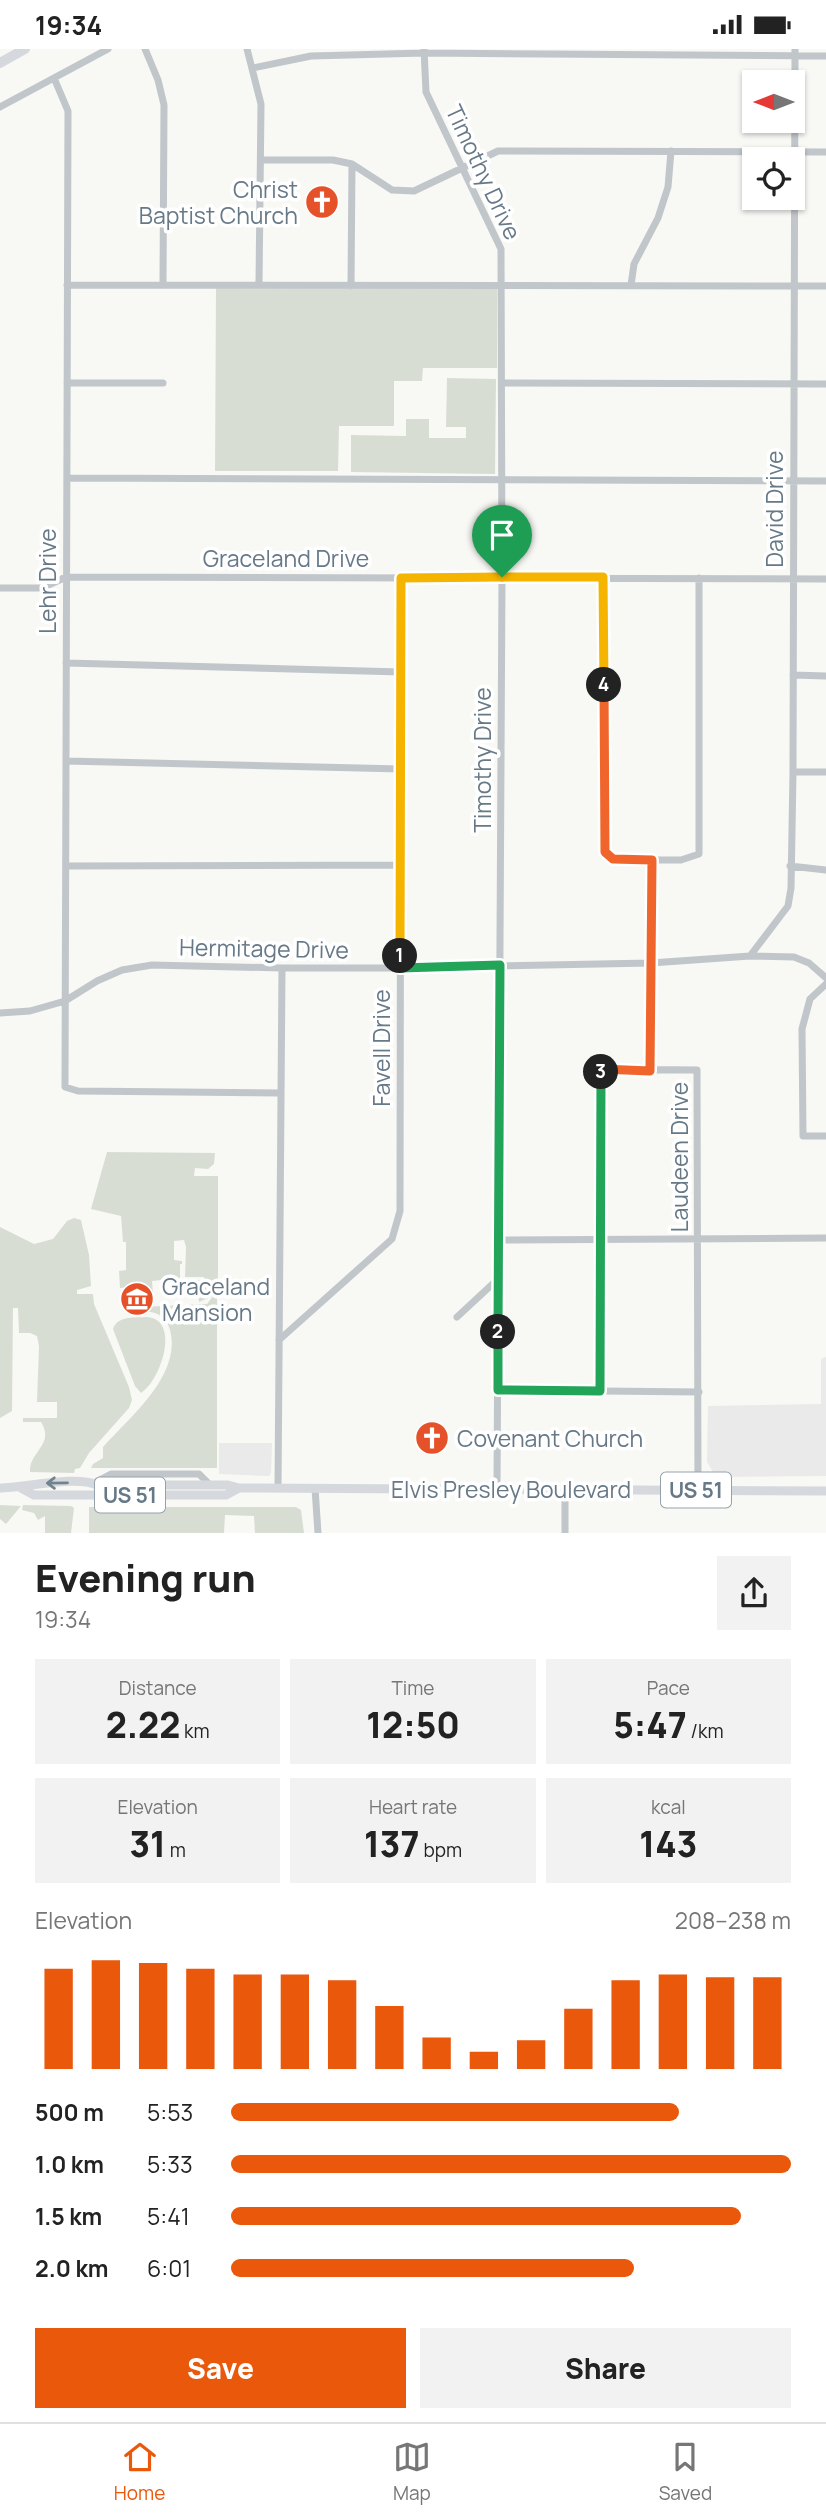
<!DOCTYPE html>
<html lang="en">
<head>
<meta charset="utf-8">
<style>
	:root { --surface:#fff; --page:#f2f2f2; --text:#222; --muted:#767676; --line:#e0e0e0; --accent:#ea580c }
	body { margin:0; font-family:Manrope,sans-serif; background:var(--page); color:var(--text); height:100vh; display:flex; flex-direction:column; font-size:26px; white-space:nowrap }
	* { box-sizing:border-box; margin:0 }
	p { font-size:23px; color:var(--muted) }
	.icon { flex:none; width:38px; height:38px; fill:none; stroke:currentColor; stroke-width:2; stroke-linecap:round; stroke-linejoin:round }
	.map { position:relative; height:1484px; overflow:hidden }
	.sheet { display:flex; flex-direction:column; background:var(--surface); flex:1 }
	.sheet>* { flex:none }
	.needle { width:46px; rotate:270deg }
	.buttons { position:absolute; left:742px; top:21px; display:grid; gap:14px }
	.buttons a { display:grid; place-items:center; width:63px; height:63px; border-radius:0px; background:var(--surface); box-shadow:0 2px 5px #0004; font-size:35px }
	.pin { position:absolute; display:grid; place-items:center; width:60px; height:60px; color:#fff; margin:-72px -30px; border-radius:50% 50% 50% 0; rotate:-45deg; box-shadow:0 0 7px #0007 }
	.pin .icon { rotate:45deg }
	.km { position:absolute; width:35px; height:35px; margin:-18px; border-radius:50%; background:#222; color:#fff; font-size:19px; line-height:35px; text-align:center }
	.round { display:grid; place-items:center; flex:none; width:74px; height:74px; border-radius:0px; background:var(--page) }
	.headline { display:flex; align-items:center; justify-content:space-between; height:119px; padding:0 35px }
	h1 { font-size:38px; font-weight:800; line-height:52px }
	.metrics { display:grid; grid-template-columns:repeat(3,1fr); gap:10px; height:119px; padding:7px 35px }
	.metrics div { display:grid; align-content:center; border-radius:0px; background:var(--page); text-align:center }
	.metrics b { font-size:35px; font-weight:800 }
	.metrics small { font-size:19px; font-weight:400 }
	.metrics p { font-size:19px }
	.chart { height:196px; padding:14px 35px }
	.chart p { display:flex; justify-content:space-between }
	.chart svg { width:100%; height:126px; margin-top:7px; stroke:var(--accent); stroke-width:6 }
	.cta { display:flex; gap:14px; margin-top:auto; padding:14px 35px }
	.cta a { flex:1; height:80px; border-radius:0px; background:var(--accent); color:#fff; font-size:28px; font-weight:800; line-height:80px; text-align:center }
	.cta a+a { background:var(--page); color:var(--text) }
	ul { padding:0 35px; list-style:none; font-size:23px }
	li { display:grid; grid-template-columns:112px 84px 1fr; align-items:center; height:52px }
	li i { height:18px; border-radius:9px; background:var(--accent) }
	.status { display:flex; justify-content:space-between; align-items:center; height:49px; padding:0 35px; background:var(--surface); direction:ltr }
	.status svg { height:19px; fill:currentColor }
	.tab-bar { display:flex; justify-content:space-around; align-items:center; height:98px; border-top:2px solid var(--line); background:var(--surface); font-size:19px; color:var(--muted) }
	.tab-bar a { display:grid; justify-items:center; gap:4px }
	.tab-bar .active { color:var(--accent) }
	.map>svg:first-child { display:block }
	.built { fill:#e9eae9 }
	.green { fill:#d8ddd4 }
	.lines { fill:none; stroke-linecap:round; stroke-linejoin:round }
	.minor { stroke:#c1c6ca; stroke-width:7 }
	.major { stroke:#d5d9dd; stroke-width:9 }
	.highway { stroke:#d5d9dd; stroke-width:10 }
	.oneway { stroke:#728390 }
	.split-1-casing { stroke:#fff; stroke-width:14 }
	.split-2-casing { stroke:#fff; stroke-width:14 }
	.split-3-casing { stroke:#fff; stroke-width:14 }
	.split-4-casing { stroke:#fff; stroke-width:14 }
	.split-5-casing { stroke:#fff; stroke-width:14 }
	.split-1 { stroke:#f5b400; stroke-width:9 }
	.split-2 { stroke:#22a559; stroke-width:9 }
	.split-3 { stroke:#22a559; stroke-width:9 }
	.split-4 { stroke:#f0652b; stroke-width:9 }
	.split-5 { stroke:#f5b400; stroke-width:9 }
	.labels { text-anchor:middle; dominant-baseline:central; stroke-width:7; stroke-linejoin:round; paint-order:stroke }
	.shield { fill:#fff; stroke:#95a1ab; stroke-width:2 }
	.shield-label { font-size:21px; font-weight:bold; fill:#677987 }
	.street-label { font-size:23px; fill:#677987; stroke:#fff }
	.poi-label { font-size:23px; fill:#677987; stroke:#fff; text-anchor:start }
</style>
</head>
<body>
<div class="status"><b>19:34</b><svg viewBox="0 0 49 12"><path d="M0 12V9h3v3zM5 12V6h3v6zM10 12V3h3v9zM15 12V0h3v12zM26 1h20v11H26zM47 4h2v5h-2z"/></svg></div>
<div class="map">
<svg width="826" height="1484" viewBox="0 0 826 1484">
	<rect width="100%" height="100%" fill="#f8f8f5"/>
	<path class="built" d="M826,1308V1427L722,1428L713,1423L707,1413L708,1357L821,1355V1310Z
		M219,1394H272L271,1424L269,1427L219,1425Z"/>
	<path class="green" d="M216,239L497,240V319H423L422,332H394V377H339L338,422H215Z
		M447,329L496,330L495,425L351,423V386L406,387V370H429V389H466V378H446Z
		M107,1103L215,1104L214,1115L208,1120L195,1119L194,1127H218V1235L213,1237V1246L217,1247V1419H91L93,1415L103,1409V1398C130,1368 182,1326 170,1281C166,1266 156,1263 142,1262V1258L207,1255L213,1247L199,1253L197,1231H204V1228H185L186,1198L184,1191L174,1192V1211L182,1212V1215H180V1229L152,1232L153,1245L146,1246L145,1241L140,1242L139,1237L120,1239L119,1222L126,1221V1193H123L121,1167L91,1160Z
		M74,1169L81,1171L89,1206L91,1237L77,1241V1245H93L94,1255L129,1338L132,1351L129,1359L89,1404L80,1419L75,1420L74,1424L30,1423C29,1402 55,1396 41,1373H23V1369H57V1353H37L39,1297L37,1287L30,1284H19L18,1259H13L12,1362L0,1369V1178L34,1195L53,1190L67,1172Z
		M145,1268C182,1268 161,1332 141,1344L135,1337L113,1280C117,1267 133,1269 145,1268Z
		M0,1456L21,1457L6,1475L0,1470Z
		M23,1456L71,1457L74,1459L71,1484H45V1467L38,1471L34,1464L22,1461Z
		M89,1458H296L301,1461L304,1484H255L254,1467L225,1466L224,1484H89Z"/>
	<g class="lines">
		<path class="minor" d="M145,0L158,31L164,56L163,235
			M247,0L261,55L259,235
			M424,0L426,43L501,200L502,528L497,1440
			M253,19L311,7L424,4L826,7
			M54,29L68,62L65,1038L78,1042L281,1044
			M0,58L108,0
			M262,111H333L352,115L392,141L414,142L498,102L826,103
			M67,236L826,237
			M631,236L634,215L658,169L668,138L671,102
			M351,237L352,115
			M67,334H163
			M502,334L826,335
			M67,429L826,432
			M603,528L605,803L613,810L652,811H681L699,805V529
			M0,539H42L66,528L826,530
			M66,614L401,623
			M793,626L826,627
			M66,712L401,720
			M793,723H826
			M66,817L401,816
			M790,817L826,821
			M750,907L788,857L791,839L793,723L795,0
			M826,935L810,950L802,980L803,1087H826
			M0,964L30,962L65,952L97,932L122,921L152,916L282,919H400L651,914L750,907L794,908L809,914L826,929
			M650,1022L652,811
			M500,1191L826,1189
			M457,1268L499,1229
			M279,1291L392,1190L400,1162L401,529
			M498,1341L699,1343
			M600,1342L601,1020L697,1021L698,1441
			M94,1434L111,1425H199L210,1436
			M278,1439L282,919
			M315,1439L318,1484
			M565,1440V1484"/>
		<path class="major" d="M0,1439C24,1439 76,1426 97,1436H228L239,1439L826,1442
			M21,1439L34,1446H226L239,1439"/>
		<path class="highway" d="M0,14L25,0"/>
	</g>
	<defs><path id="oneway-shaft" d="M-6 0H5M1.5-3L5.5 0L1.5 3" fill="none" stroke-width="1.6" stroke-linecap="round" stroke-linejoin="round" transform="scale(1.75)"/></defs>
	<use class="oneway" href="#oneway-shaft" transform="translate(57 1434) rotate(179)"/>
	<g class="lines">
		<g class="split-1-casing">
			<path id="split-1" d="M400,907L401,529L502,528"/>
		</g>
		<g class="split-2-casing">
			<path id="split-2" d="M400,907V919L500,916L498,1283"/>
		</g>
		<g class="split-3-casing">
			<path id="split-3" d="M498,1283V1341L600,1342L601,1023"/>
		</g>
		<g class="split-4-casing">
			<path id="split-4" d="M601,1023V1020L650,1022L652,811L613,810L605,803L604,636"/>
		</g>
		<g class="split-5-casing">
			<path id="split-5" d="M502,528H603L604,636"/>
		</g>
		<use href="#split-1" class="split-1"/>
		<use href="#split-2" class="split-2"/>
		<use href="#split-3" class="split-3"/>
		<use href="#split-4" class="split-4"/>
		<use href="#split-5" class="split-5"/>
	</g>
	<defs>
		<g id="church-disc" transform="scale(1.75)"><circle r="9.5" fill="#e55129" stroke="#fff"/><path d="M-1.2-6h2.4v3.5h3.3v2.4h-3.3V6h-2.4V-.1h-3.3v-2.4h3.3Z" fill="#fff"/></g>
		<g id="museum-disc" transform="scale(1.75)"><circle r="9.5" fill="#e55129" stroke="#fff"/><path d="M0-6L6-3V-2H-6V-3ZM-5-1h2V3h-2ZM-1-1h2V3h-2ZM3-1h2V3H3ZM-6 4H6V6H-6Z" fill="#fff"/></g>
	</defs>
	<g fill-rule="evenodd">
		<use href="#church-disc" x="322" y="153"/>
		<use href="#museum-disc" x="137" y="1250"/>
		<use href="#church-disc" x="432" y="1389"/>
	</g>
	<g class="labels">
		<g class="shield">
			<rect x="661" y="1423.5" width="70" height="35" rx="5"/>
			<rect x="95" y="1428.5" width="70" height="35" rx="5"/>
		</g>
		<g class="shield-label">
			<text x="696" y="1441">US 51</text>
			<text x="130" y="1446">US 51</text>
		</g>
		<g class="street-label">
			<text transform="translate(484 123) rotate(65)">Timothy Drive</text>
			<text transform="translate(774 460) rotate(-90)">David Drive</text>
			<text x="286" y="509">Graceland Drive</text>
			<text transform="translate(47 532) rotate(-90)">Lehr Drive</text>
			<text transform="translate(482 711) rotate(-90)">Timothy Drive</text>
			<text transform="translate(264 899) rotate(1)">Hermitage Drive</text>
			<text transform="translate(381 999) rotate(-90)">Favell Drive</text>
			<text transform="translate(679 1108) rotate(-90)">Laudeen Drive</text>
			<text x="511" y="1440">Elvis Presley Boulevard</text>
		</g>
		<g class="poi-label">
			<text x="298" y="140" text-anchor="end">Christ<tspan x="298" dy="26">Baptist Church</tspan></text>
			<text x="162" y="1237">Graceland<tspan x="162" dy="26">Mansion</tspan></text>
			<text x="457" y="1389">Covenant Church</text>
		</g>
	</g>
</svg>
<div class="buttons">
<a><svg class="needle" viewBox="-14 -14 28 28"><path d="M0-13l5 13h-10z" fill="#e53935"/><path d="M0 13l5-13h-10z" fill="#767676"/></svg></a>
<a><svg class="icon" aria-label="locate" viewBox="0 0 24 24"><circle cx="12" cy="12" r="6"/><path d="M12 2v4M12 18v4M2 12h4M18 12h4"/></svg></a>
</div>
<div class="pin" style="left:502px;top:528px;background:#1e9e55"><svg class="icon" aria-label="arrive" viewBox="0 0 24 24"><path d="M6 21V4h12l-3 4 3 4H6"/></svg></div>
<b class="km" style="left:400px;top:907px">1</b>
<b class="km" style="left:498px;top:1283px">2</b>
<b class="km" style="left:601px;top:1023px">3</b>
<b class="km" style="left:604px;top:636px">4</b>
</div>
<section class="sheet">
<div class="headline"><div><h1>Evening run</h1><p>19:34</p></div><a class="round"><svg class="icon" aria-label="share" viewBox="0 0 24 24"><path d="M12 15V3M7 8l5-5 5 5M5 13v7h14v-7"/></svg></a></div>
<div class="metrics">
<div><p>Distance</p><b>2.22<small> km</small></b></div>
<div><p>Time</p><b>12:50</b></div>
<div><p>Pace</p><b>5:47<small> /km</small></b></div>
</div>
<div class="metrics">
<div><p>Elevation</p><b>31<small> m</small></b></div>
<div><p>Heart rate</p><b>137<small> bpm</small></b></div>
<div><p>kcal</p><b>143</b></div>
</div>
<div class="chart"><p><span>Elevation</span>208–238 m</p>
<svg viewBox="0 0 160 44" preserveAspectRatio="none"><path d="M5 44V9M15 44V6M25 44V7M35 44V9M45 44V11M55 44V11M65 44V13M75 44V22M85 44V33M95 44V38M105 44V34M115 44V23M125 44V13M135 44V11M145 44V12M155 44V12"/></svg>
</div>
<ul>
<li><b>500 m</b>5:53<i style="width:80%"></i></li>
<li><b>1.0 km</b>5:33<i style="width:100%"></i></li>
<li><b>1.5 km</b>5:41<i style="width:91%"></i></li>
<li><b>2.0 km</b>6:01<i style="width:72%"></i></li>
</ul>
<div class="cta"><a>Save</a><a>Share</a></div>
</section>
<nav class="tab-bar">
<a class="active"><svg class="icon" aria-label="home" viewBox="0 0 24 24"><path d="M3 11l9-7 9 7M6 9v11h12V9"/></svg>Home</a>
<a><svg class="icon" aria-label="map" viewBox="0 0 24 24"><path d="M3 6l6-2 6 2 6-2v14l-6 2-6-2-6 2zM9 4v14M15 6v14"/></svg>Map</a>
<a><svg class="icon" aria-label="saved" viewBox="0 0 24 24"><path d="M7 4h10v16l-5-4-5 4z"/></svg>Saved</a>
</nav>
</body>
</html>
